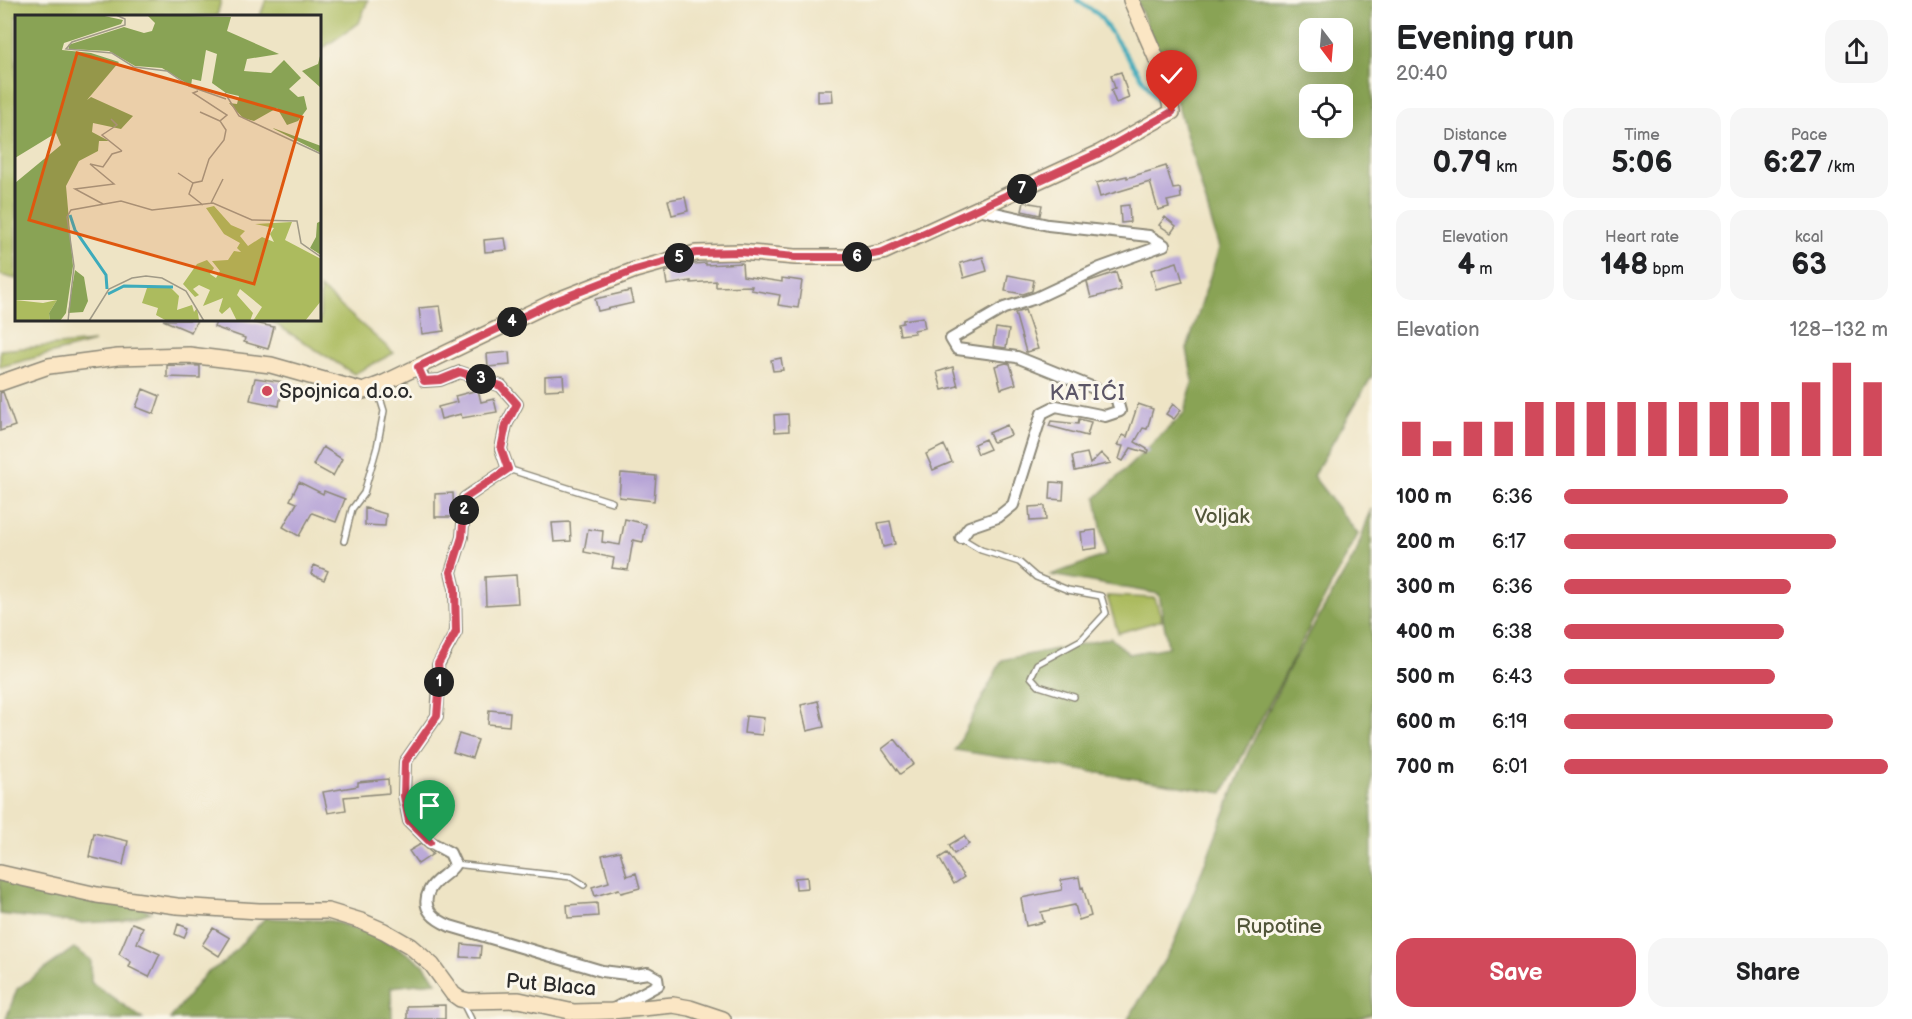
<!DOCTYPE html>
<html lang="en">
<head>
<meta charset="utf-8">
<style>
	:root { --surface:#fff; --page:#f6f6f6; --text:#202124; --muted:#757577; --accent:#d1495b }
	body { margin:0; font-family:"Balsamiq Sans",sans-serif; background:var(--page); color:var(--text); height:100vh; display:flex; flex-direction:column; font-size:22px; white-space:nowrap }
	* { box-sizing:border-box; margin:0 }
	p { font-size:20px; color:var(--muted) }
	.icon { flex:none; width:33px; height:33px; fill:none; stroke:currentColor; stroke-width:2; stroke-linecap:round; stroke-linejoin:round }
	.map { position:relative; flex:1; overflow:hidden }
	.sheet { display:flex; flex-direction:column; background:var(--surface); width:540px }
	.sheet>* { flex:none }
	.needle { width:39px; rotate:164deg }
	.buttons { position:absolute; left:1299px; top:18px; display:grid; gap:12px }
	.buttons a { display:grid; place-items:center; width:54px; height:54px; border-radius:12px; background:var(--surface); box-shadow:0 6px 24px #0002; font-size:30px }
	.pin { position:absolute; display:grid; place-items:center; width:51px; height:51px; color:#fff; margin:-62px -26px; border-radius:50% 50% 50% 0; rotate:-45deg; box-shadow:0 0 6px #0007 }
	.pin .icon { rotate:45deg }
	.km { position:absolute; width:30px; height:30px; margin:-15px; border-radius:50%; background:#222; color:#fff; font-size:16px; line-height:30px; text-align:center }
	.round { display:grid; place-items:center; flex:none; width:63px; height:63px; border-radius:18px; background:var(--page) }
	.head { display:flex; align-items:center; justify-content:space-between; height:102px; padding:0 24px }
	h1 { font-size:33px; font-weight:800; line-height:45px }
	.figures { display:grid; grid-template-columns:repeat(3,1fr); gap:9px; height:102px; padding:6px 24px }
	.figures div { display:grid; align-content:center; border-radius:15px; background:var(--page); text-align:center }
	.figures b { font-size:30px; font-weight:800 }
	.figures small { font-size:16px; font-weight:400 }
	.figures p { font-size:16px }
	.chart { height:168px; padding:12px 24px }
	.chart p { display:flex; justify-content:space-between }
	.chart svg { width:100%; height:108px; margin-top:6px; stroke:var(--accent); stroke-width:6 }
	.button { display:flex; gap:12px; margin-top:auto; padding:12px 24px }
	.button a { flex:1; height:69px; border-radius:18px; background:var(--accent); color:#fff; font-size:24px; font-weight:800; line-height:69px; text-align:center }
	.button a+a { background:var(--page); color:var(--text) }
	ul { padding:0 24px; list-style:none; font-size:20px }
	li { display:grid; grid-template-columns:96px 72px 1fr; align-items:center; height:45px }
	li i { height:15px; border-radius:8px; background:var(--accent) }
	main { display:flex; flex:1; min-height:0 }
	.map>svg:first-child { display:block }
	.green { fill:#acbb5e; stroke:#6c7344; stroke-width:1.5 }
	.forest { fill:#89a355; stroke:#5a6740; stroke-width:1.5; fill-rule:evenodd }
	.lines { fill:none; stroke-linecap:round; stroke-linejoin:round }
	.stream { stroke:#3dabbb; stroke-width:4 }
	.building { fill:#b7a5d7 }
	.lane-casing { stroke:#8c8878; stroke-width:8 }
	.street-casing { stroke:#8c8878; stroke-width:14 }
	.secondary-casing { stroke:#8c8878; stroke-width:18 }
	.lane { stroke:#fff; stroke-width:5 }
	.street { stroke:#fff; stroke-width:10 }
	.secondary { stroke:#fbe6c4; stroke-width:15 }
	.route-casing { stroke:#fff; stroke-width:12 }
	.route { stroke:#d1495b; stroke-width:8 }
	.poi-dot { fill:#d1495b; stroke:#fbf7ec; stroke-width:2 }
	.labels { text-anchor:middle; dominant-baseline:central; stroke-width:6; stroke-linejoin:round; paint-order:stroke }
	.poi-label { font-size:21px; fill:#2b2b2b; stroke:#fbf7ec; text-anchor:start }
	.park-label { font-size:21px; fill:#52563a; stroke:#fbf7ec }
	.street-label { font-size:21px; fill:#2b2b2b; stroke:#fbf7ec }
	.neighbourhood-label { font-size:22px; letter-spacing:1.5px; fill:#5c5667; stroke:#fbf7ec }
	.inset-river { fill:none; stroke:#3dabbb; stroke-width:3 }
	.inset-road { fill:none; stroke:#a09a87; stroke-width:1.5 }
	.view { fill:#df570e; fill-opacity:0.15; stroke:#df570e; stroke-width:3 }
	.inset-edge { fill:none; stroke:#2b2b2b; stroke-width:3 }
</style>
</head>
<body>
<main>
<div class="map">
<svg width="1372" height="1019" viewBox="0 0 1372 1019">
	<rect width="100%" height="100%" fill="#fbf7ec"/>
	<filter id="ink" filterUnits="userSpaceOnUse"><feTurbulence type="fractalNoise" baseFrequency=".0167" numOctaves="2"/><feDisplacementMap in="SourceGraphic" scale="12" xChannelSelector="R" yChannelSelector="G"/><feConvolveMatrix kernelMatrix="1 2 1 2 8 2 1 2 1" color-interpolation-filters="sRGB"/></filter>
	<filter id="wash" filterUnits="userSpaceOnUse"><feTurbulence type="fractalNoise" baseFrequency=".008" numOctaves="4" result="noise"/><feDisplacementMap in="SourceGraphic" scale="24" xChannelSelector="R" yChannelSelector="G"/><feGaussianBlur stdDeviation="1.35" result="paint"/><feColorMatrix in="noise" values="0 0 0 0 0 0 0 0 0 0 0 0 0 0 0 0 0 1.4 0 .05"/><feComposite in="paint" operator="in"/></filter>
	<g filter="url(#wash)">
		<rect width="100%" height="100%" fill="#eee4c5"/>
		<path class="green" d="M0,0H221L217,16H16V279L0,275Z
			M266,0H368L359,23L320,50V16H260Z
			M320,288L394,353L354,374L269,320H320Z
			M94,342L0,367V350Z
			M1107,596L1155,598L1162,620L1118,633Z"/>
		<path class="forest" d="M1137,0H1372V376L1313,476L1358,534L1223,793L955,750L1002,660L1111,638L1129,654L1168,647L1159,594L1051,575L1106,555L1096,498L1184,413L1193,381L1187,349L1219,248L1179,109ZM1310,28H1342V62H1310ZM1310,94H1342V128H1310Z
			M1371,509L1372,1014L1356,1019H1128L1172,948L1248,752L1291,665L1356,553Z
			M0,878L139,906L151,912L123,921L80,923L0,914Z
			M265,918L332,921L366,932L394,945L424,965L436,982L391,987L392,1019H170L205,974L225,962Z
			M74,948L91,960V982L143,1019H6L17,989Z"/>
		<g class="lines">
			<path class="stream" d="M1077,0L1099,15L1166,113"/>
		</g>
		<g id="blocks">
			<path class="building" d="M1121,72L1129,98L1116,103L1111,90L1115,88L1111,75Z
				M818,90H832L833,101L818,102Z
				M1166,166L1173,189L1180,188L1181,198L1167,201L1169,207L1158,210L1150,182L1100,197L1096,183L1127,176V178Z
				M685,197L688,211L672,215L668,200Z
				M1024,202L1042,205L1040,215L1022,211Z
				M1129,205L1130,222L1121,223L1120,206Z
				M1165,217L1176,226L1171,233L1159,225Z
				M505,238L507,250L485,252L484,240Z
				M983,257L987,271L964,278L960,263Z
				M1177,262L1183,282L1156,289L1151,270Z
				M706,263V265L742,263L743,276L782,282V278L802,281L798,308L778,305L780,295L751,290L752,286L716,287V281L691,283V281L667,285L665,272L694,264Z
				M1116,272L1121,290L1091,298L1087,282Z
				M1008,275L1034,280L1032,291L1023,294L1005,291Z
				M630,291L633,303L598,311L595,299Z
				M440,306L444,331L422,334L419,308Z
				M1025,310L1038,349L1026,352L1015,313Z
				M923,317L925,328L914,330L915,333L900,335L898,324L903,323V320Z
				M163,320H197L191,332Z
				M217,320H240L274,327L268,349L244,342L245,338L214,327Z
				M996,328L1009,330L1006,348L993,346Z
				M509,352L510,365L488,367L487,354Z
				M781,358L783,370L773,371L771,360Z
				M1006,363L1010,364L1016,384L1001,389L995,366Z
				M167,365L200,366V378L167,377Z
				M953,367L958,386L942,390L937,372Z
				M563,375L564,389L545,390V376Z
				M255,378L283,382L279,406L250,400Z
				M143,389L160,396L154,414L136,407Z
				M478,390L481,402L494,399L497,412L462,418L461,414L441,419L438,407L457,402L455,396Z
				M3,392L15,426L0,431V393Z
				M1138,404L1153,409L1147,429L1143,428L1135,442L1149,450L1148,453L1131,448L1123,461L1119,459L1123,446L1117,445L1123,435L1127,437Z
				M1173,404L1181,410L1174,419L1166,414Z
				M788,414L789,431L775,432L774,415Z
				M1079,419L1091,422L1087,436L1049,426L1051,421L1078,424Z
				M1007,425L1011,435L993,442L989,433Z
				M985,439L990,449L978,454L974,444Z
				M944,445L952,462L933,470L926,454Z
				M323,447L342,459L333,476L313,465Z
				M1087,453L1090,464L1101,453L1111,463L1075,471L1072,456Z
				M621,473L656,476L654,501L619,497Z
				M299,482L323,494L324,491L345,499L336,522L312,513L299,536L283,527L297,503L290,500Z
				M1051,482L1064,483L1063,500L1050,499Z
				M453,493L454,517H435V494Z
				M1045,506L1046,520L1030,521L1029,507Z
				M365,508L386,514L385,526L365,525Z
				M625,519L646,524L643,542L633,540L628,570L612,568L614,558L584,552L588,529L603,531L602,542L620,545Z
				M890,521L895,544L883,547L878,523Z
				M570,522L571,541L554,542L552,523Z
				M1096,530L1097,548L1083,550L1081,532Z
				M314,565L328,571L324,580L311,574Z
				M516,575L518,603L486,605L485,577Z
				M818,701L824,727L807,731L801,705Z
				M489,710L510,712L509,726L488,724Z
				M746,716L764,718L762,735L744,733Z
				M459,734L478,740L472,758L453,752Z
				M895,739L914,764L900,774L882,749Z
				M388,779L389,793L344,797L346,810L328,813L323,792L358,786V782Z
				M94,833L128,841L123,865L89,857Z
				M964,836L969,844L954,854L949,845Z
				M421,844L433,854L418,864L409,851Z
				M620,851L627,876L636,873L640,888L621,893L619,889L595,896L592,887L609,882L602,855Z
				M947,853L964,877L954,884L939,858Z
				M807,877L808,888L796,889L795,878Z
				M1079,877L1081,888L1083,887L1091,916L1079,920L1075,905L1041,912L1044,922L1026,926L1021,898L1062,890L1061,880Z
				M597,903L598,916L568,918L567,905Z
				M132,923L143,927L137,943L160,954L149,977L129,967L131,962L119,954Z
				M178,924L188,928L184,938L175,934Z
				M213,928L230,938L219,956L202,945Z
				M462,944L481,946L480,958L461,957Z
				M445,1005V1019H407V1006Z"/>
		</g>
	</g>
	<g filter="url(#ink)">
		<use href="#blocks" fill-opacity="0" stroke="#8c8878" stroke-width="1.5"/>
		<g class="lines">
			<g class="lane-casing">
				<path id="lane" d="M508,469L612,502
					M961,538L981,550L1019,562L1036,577L1068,590L1101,596L1106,613L1081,640L1037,664L1031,677L1039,686L1074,697
					M344,541L352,509L364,493L377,447L384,411L377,388
					M455,864L571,877L584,885
					M463,1003L471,1019"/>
			</g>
			<g class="street-casing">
				<path id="street" d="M418,367L425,381L440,380L460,372L501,386L517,404L506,425L501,449L508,469L465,498L462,537L451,572L455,589L456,632L438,665L439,682L437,716L405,762L404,796L409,821L430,842L450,853L455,864C449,875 434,879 429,891C420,910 436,920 450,926L602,971L635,975L648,973L657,978L658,985L614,1009
					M961,538L969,527L998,517L1013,505L1042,413L1056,406L1105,416L1120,411L1116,397L1017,357L957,349L951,339L1004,308L1036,298L1100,268L1164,245L1149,236L1048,225L978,209"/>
			</g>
			<g class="secondary-casing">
				<path id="secondary" d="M0,383L49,366L118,357L189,355L271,365L363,391L384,383L553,302L635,270L696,253L740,252L795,257H858L883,252L1099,153L1172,112L1164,76L1131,0
					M0,873L97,895L177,906L259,911H328L361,921L384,931L410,946L432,965L453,994L460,999L469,1001L519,1000L574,1012L612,1011L673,1005L690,1008L723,1019"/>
			</g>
			<use href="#lane" class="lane"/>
			<use href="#street" class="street"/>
			<use href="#secondary" class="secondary"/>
		</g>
	</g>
	<g class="lines" filter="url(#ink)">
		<g class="route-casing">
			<path id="route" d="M430,842L409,821L404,796L405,762L437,716L440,682L438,664L456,632L455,589L451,572L462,537L465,498L508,469L501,449L506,425L517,404L501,386L460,372L440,380L424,381L418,367L553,302L635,270L696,253L740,252L795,257H858L883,252L1099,153L1172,112"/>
		</g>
		<use href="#route" class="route"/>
	</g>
	<circle class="poi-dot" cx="267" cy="391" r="6"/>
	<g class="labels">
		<g class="poi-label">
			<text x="279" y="391">Spojnica d.o.o.</text>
		</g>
		<g class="park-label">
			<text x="1222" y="516">Voljak</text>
			<text x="1279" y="926">Rupotine</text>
		</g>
		<g class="street-label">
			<text transform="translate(551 985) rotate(5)">Put Blaca</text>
		</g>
		<g class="neighbourhood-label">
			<text x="1088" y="393">KATIĆI</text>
		</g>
	</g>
	<g transform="translate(15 15)">
		<rect width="306" height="306" fill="#eee4c5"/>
		<path d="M199,191L216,210L230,216L225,221L233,231L247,222L259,227L255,219L259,213L240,209L277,207L270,225L306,244V286L290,306H238L247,292L225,274L222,280L238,298L235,306H222L215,292L207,299L204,296L208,283L188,291L195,275L184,270L178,274L184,280L180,282L168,269L182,249L192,245L199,253L195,259L201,263L205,256L197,246L213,245L219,236L226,237L222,233L225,228L209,219L191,193ZM132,273H156L164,281L162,295L177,290L179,297L182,293L184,305L152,306L141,300L143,293L127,288ZM0,285L28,288L42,285L34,298L35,306H0Z" fill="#acbb5e"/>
		<path d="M0,0H85L108,5L106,9L49,28L47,35L76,38L104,47L72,85L76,82L118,101L106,114L78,108L77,117L94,126H84L83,136L64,146L51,171L58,251L51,298L45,306H35L34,298L42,285H0V168L46,130L41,118L0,143ZM132,0L216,2L212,16L264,39L232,44L229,56L256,58L269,45L286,63L274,74L283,82L289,81L292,94L283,106L272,110L262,93L239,106L228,103L214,88L222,89L224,81L211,78L197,68L202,39L191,35L186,66L177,64L176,71L147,53L120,51L94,36L54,34L53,30L109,12L129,18L137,16L140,8ZM306,37V73L287,56L303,49ZM258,113L306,131V138L259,114ZM306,206V240L295,233L301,222L302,208ZM60,255L69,262L73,286L68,297L53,298Z" fill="#89a355"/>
		<path class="inset-river" d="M55,200L60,215L91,260L92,274M93,279L109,271L158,272"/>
		<path class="inset-road" d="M101,0L110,4V10L57,27L51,34L97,38L119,52L152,56L174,71L211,84M183,76L178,78L212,100L205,106L211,115L209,125L194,144L187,166L178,168L174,179L188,190M210,78L224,101L306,139M185,97L205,106M96,104L102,110L87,120L107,136M163,158L178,168M196,188L208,164M88,189L60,174L99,169L75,149L88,152L97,139L107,136M53,306L59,251L52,202L56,195L106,186L137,195L198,188L237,205L282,206L286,228L306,242M74,306L94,274L117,263L131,261L147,263L171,276L189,306"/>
		<path class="view" d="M62,38L287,102L239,269L14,205Z"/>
		<rect width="306" height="306" class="inset-edge"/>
	</g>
</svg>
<div class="buttons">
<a><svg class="needle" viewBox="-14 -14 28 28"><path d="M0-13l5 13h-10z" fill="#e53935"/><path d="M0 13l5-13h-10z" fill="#757577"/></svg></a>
<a><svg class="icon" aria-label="locate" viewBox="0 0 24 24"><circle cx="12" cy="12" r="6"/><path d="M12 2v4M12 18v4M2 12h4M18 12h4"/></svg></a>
</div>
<div class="pin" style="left:430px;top:842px;background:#1e9e55"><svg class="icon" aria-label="arrive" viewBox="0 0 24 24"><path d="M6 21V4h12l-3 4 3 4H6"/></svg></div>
<div class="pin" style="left:1172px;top:112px;background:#d93025"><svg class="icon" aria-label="check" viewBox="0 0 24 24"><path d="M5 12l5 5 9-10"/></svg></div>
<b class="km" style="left:439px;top:682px">1</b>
<b class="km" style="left:464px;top:510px">2</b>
<b class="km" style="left:481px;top:379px">3</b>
<b class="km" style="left:512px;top:322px">4</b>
<b class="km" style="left:679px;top:258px">5</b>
<b class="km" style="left:857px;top:257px">6</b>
<b class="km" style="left:1022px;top:189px">7</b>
</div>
<section class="sheet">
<div class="head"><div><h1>Evening run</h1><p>20:40</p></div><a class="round"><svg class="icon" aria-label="share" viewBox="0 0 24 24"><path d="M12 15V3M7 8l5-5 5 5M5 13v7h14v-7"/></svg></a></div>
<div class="figures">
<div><p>Distance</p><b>0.79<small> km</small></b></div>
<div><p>Time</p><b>5:06</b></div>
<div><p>Pace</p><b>6:27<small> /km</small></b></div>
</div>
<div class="figures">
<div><p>Elevation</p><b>4<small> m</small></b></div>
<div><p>Heart rate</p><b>148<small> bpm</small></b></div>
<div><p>kcal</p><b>63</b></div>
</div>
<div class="chart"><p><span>Elevation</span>128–132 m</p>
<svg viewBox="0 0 160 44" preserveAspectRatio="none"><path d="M5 44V30M15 44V38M25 44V30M35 44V30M45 44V22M55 44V22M65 44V22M75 44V22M85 44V22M95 44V22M105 44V22M115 44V22M125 44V22M135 44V14M145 44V6M155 44V14"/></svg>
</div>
<ul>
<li><b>100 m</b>6:36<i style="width:69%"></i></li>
<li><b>200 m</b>6:17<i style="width:84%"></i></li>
<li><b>300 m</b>6:36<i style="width:70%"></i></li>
<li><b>400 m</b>6:38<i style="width:68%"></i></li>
<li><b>500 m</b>6:43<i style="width:65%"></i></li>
<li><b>600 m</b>6:19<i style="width:83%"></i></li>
<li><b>700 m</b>6:01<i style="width:100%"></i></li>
</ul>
<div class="button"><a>Save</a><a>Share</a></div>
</section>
</main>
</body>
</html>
